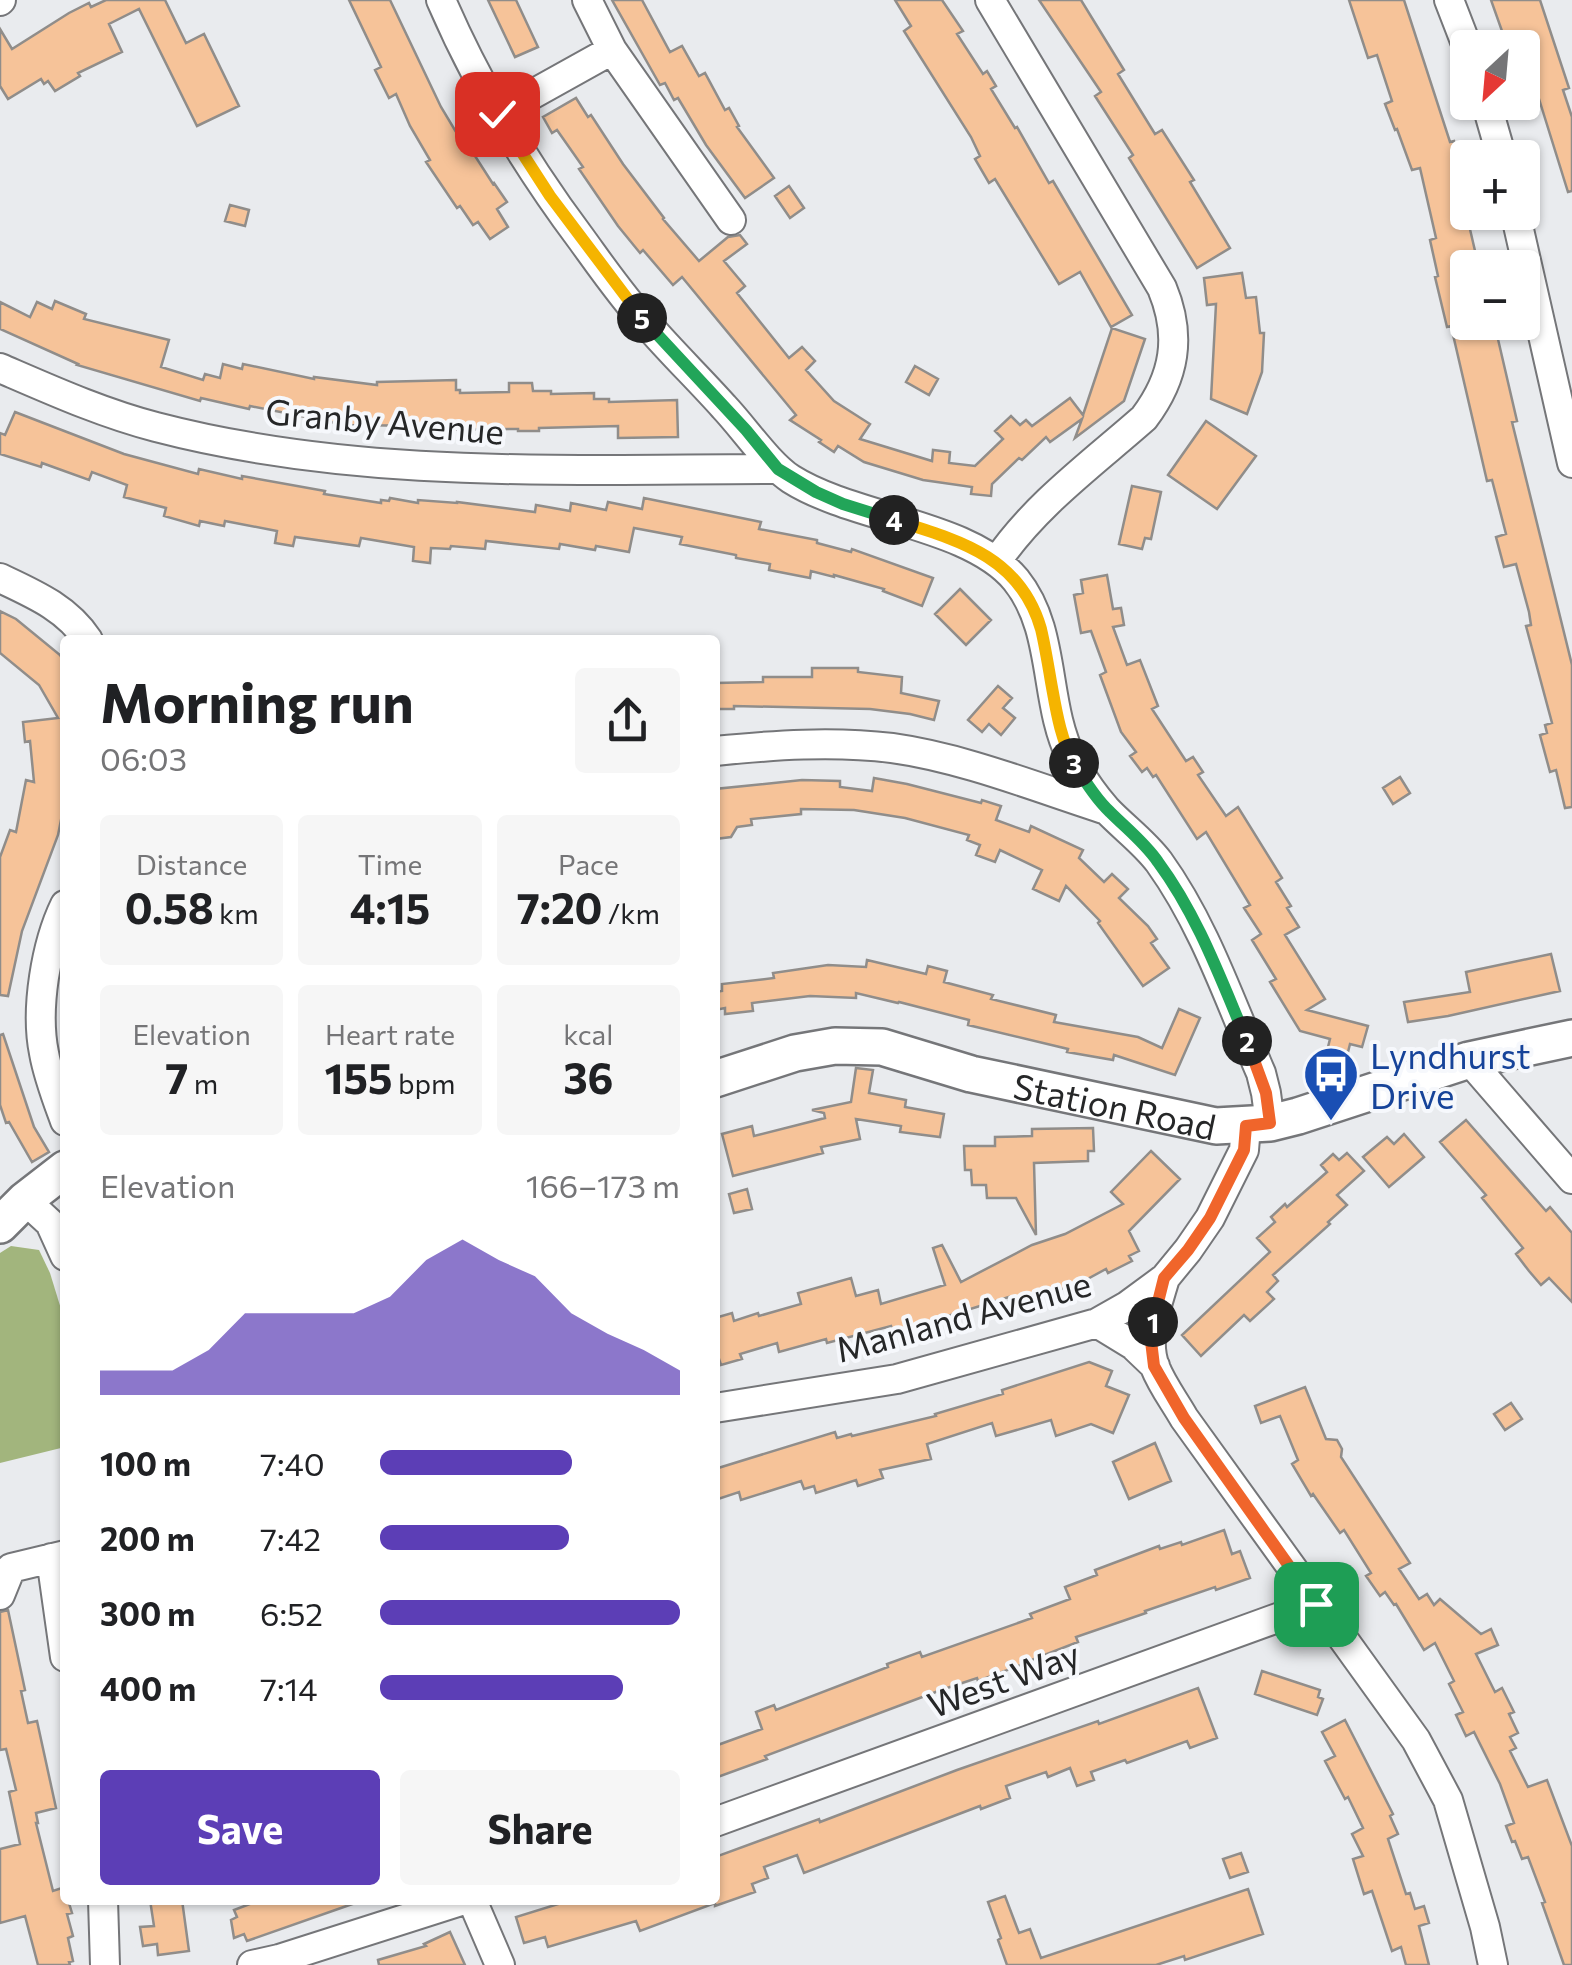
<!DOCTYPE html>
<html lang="en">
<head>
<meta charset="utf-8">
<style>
	:root { --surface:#fff; --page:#f6f6f6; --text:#202124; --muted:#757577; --accent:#5c3eb6 }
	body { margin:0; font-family:Commissioner,sans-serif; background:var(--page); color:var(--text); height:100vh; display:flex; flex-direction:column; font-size:38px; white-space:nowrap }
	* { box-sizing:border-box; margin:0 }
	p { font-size:32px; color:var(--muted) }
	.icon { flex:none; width:55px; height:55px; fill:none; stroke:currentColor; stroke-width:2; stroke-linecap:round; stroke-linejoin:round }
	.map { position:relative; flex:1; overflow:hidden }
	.panel { position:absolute; left:60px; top:635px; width:660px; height:1270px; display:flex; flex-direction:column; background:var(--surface); border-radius:10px; box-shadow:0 2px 8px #0004 }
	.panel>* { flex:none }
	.needle { width:65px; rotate:206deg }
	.tools { position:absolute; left:1450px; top:30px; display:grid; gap:20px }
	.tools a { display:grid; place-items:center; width:90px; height:90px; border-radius:10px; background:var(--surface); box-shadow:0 2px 8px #0004; font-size:50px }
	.pin { position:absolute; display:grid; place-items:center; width:85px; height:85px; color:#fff; margin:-42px; border-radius:20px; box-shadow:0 5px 15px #0006 }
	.km { position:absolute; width:50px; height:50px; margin:-25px; border-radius:50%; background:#222; color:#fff; font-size:28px; line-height:50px; text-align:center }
	.round { display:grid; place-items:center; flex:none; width:105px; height:105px; border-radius:10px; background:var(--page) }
	.head { display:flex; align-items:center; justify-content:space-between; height:170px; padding:0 40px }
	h1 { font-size:55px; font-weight:700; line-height:75px }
	.metrics { display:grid; grid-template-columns:repeat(3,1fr); gap:15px; height:170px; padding:10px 40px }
	.metrics div { display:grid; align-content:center; border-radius:10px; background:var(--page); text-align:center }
	.metrics b { font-size:42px; font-weight:700 }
	.metrics small { font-size:28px; font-weight:400 }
	.metrics p { font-size:28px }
	.chart { height:280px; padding:20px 40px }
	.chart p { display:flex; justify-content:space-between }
	.chart svg { width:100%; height:180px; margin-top:10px; fill:var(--accent); opacity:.7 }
	.cta { display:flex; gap:20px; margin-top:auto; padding:20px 40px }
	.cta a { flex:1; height:115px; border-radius:10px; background:var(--accent); color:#fff; font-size:40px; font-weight:700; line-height:115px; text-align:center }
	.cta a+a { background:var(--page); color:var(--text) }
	ul { padding:0 40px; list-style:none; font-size:32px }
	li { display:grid; grid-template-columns:160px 120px 1fr; align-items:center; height:75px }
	li i { height:25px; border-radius:12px; background:var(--accent) }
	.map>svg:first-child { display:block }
	.forest { fill:#a2b57d }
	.building { fill:#f6c399; stroke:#908d8a; stroke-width:2.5 }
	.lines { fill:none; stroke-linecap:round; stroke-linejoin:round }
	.minor-casing { stroke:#757679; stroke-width:32 }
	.major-casing { stroke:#757679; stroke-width:40 }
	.minor { stroke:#fff; stroke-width:28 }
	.major { stroke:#fff; stroke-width:35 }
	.split-1-casing { stroke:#fff; stroke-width:20 }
	.split-2-casing { stroke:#fff; stroke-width:20 }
	.split-3-casing { stroke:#fff; stroke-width:20 }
	.split-4-casing { stroke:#fff; stroke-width:20 }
	.split-5-casing { stroke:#fff; stroke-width:20 }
	.split-6-casing { stroke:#fff; stroke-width:20 }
	.split-1 { stroke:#f0652b; stroke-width:12 }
	.split-2 { stroke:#f0652b; stroke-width:12 }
	.split-3 { stroke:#22a559; stroke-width:12 }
	.split-4 { stroke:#f5b400; stroke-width:12 }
	.split-5 { stroke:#22a559; stroke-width:12 }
	.split-6 { stroke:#f5b400; stroke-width:12 }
	.labels { text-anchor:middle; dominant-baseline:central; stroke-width:8; stroke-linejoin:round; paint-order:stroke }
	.street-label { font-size:35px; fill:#262728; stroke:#f6f8fc }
	.transit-label { font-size:35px; fill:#164399; stroke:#f6f8fc; text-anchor:start }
</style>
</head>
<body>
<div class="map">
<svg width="1572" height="1965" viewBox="0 0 1572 1965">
	<rect width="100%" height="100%" fill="#e9ebee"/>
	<path class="forest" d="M11,1246L39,1250L50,1273L65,1322V1447L0,1463V1253Z"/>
	<path class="building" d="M106,0H165L186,43L204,34L239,106L197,126L139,9L109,24L122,52L78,73L80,76L55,91L48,81L44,84L41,79L8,99L0,86V29L12,49L69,13L89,3L91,7Z
		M349,0H390L441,107L465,147L468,145L493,184L494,183L507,202L497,209L508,227L490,239L478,222L473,225L460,206L457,208L426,162L430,160L410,126L396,94L389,98L375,70L381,67Z
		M488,0H516L538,47L515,57Z
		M612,0H642L670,52L682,46L699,76L705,73L725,110L729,108L739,126L737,127L774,178L745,198L706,145L678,98L674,100L665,83L660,85Z
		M895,0H942L963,31L957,34L983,74L987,71L996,86L991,89L1015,128L1017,127L1049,183L1053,181L1132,315L1111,327L1080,272L1059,284L995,179L989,183L975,159L980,156L971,137L904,31L911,26Z
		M1039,0H1081L1124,70L1118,74L1155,134L1162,130L1194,180L1190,182L1230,248L1197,268L1129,158L1133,155L1095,96L1101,92Z
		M1349,0H1404L1450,142L1454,141L1468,201V212H1470L1473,224L1469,225L1479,268H1468V322H1494L1517,421L1512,422L1572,665V807L1565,808L1556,770L1550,772L1540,735L1547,733L1545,725L1552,723L1526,626L1531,625L1529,612L1516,564L1504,567L1496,537L1506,534L1492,480L1487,481L1451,326L1447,327L1435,277L1438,276L1430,240L1436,238L1420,168L1412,170L1397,129L1395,130L1385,104L1392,101L1377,55L1368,58Z
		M1491,0H1540L1569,88L1563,90L1572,117V191L1568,192L1539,99L1522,104V48H1508Z
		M576,98L588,117L591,115L623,164L664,218L663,219L699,261L728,237L740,235L747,244L724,261L745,286L737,293L789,358L802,347L815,361L806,370L834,401L870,424L860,439L932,461L933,450L950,452L949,463L975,466L1003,439L995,431L1011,416L1020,425L1026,420L1032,426L1070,398L1083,415L1112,328L1145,339L1124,401L1075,438L1082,419L1050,442L1046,437L1022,460L1019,458L992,484L991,496L971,494L972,487L923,480L864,462L838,446L834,452L819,442L821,440L790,420L796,415L682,277L673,285L643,250L640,253L618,226L579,169L583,167L557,130L552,133L543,117Z
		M789,186L804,208L790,218L775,196Z
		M230,205L249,210L245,226L225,221Z
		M1242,273L1246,298L1256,297L1260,333H1264L1262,372L1247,414L1211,399L1216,304L1207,305L1204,278Z
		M55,301L86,314L84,319L169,340L161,367L203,380L205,374L220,378L223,364L242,369L243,364L314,379V377L377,385V382L456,380V390H460V393L509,392V383H532L533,391H551V394L594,393V399H609V402L677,400L678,437L618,438V426L539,428V431H518V429L429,430V426L346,425L250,406L249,409L201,398L200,401L77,365L78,364L0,329V302L30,317L37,302L52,309Z
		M915,366L938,379L929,395L906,382Z
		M15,412L124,454L198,474L199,469L242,479V476L325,491L324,494L381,503V500L389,501L390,498L418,503V500L457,503V502L535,512L536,505L570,511L571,503L606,510L608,502L642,509L644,498L761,522L759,529L817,540V543L851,552L852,549L933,578L922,606L883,591L884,589L834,575V577L811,571L810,578L769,570L770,564L736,558V555L680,544L682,537L634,528L629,552L596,546L595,550L560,544L559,549L486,541L485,549L451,546L450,549L431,548L430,563L413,561L414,547L361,538L359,546L295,537L293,546L275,543L277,531L225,521L224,526L200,521L199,526L164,516L166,508L124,497L127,485L92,472L89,480L42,463L41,467L0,454V433L5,435Z
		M1206,421L1256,456L1217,509L1168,475Z
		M1132,486L1161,492L1151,539L1145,538L1142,549L1119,544Z
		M1107,575L1113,609L1121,608L1124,625L1113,627L1127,665L1140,660L1158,706L1152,709L1186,761L1193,757L1203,772L1198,775L1226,816L1238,807L1282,878L1276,882L1291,906L1287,908L1299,927L1285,935L1325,999L1307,1010L1368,1026L1362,1047L1350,1044L1348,1052L1328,1047L1330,1039L1300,1031L1270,982L1276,979L1252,940L1261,934L1244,908L1250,905L1206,832L1197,839L1156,775L1153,777L1147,768L1142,772L1130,756L1136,752L1121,732L1100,675L1106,672L1091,631L1081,633L1074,595L1083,593L1081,580Z
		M960,589L991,620L966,645L935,614Z
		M0,611L16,619L60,655L65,664V691L62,693L65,718V800L58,835L22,931L8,996L0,995V857L10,830L16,832L26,780L34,782L30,741L25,742L23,722L58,718L39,685L0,653Z
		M812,668H858V672L902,677L901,693L939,701L934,720L910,714L870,709L734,706V709H715V683L763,682V677H812Z
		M998,686L1012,698L1003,708L1015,718L1001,735L989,724L982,732L968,720Z
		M1400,777L1410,793L1393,804L1383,788Z
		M874,778L907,784L981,803L982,800L1001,806L996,820L1029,832L1031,826L1083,850L1079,858L1104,882L1112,874L1128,889L1119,898L1148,926L1157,939L1151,943L1169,968L1143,986L1098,923L1100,921L1066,886L1059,901L1033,889L1042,870L1000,850L995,862L976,855L980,845L967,840L969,835L905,818L854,810L801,809V814L751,819L752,825L737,827L731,837L715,839V789L802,780L840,781V787L872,791Z
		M1551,954L1560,991L1448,1016L1408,1022L1404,1002L1470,992L1466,972Z
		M867,960L926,974L928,966L947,971L944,982L993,995L991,999L1056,1015L1054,1022L1138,1037L1162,1048L1179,1009L1200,1018L1175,1075L1114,1055L1113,1060L1067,1052L1068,1049L968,1025L969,1020L899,1002L898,1003L856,993V998L810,996L752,1003L753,1011L725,1014V1008L715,1010V992L722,991V984L774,978L773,973L828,965L866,967Z
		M3,1034L34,1127L49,1152L32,1162L9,1122L6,1123L0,1105V1035Z
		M856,1068L873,1070L869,1093L906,1100L905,1107L944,1114L940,1137L900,1132L901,1126L856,1119L860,1139L821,1147L823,1153L733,1176L722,1134L752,1126L754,1136L825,1118L824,1113L812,1110L851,1102Z
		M1466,1120L1546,1211L1550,1207L1572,1233V1302L1549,1278L1541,1285L1529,1271L1516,1254L1523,1248L1482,1198L1486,1195L1440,1142Z
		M1093,1128L1094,1151H1088V1161L1034,1163L1036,1235L1016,1198H987L986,1185H972L971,1170H965L964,1146H995V1137L1032,1136V1129Z
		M1404,1134L1424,1157L1389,1187L1363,1157L1387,1137L1394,1144Z
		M1151,1151L1180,1179L1129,1231L1139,1251L1129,1256L1132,1261L1108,1273L1106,1269L1069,1289L1068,1287L1028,1300L1026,1294L1009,1299V1297L893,1333L891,1326L827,1343L826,1339L779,1352L777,1343L740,1354L742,1359L721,1365L715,1347V1318L732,1313L734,1321L758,1313L759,1316L801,1304L798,1293L851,1278L856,1296L878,1290L881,1304L945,1285L933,1248L942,1245L961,1282L1032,1245L1065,1234L1123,1204L1111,1192Z
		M1347,1153L1364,1171L1337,1195L1347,1205L1328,1222L1330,1224L1273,1275L1278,1281L1267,1292L1274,1299L1250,1321L1244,1315L1201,1356L1182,1335L1270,1252L1257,1238L1275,1222L1271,1217L1285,1204L1287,1207L1327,1172L1321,1165L1333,1154L1339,1160Z
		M747,1189L752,1209L734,1213L729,1194Z
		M1089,1362L1112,1371L1106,1386L1129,1395L1113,1433L1091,1424L1056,1436L1051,1420L996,1436L992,1423L927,1444L931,1459L880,1470L883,1478L858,1486L856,1480L816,1493L814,1486L804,1489L801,1481L741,1500L739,1492L715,1500V1469L835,1432L837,1438L851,1434L852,1436L936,1416L935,1414L1003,1394L1002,1390Z
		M1305,1387L1326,1439L1337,1440L1342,1449L1341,1457L1410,1563L1399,1569L1419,1599L1427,1594L1434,1605L1440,1599L1481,1634L1491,1629L1498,1645L1476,1654L1495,1692L1502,1688L1514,1712L1509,1714L1518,1733L1510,1737L1516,1748L1510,1751L1528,1787L1547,1780L1572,1846V1965H1564L1542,1903L1545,1902L1528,1857L1522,1859L1515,1841L1512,1842L1506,1826L1514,1823L1500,1784L1474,1732L1466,1736L1456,1715L1463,1712L1449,1684L1454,1681L1435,1643L1424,1650L1396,1604L1394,1605L1385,1592L1380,1596L1366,1576L1371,1573L1344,1530L1340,1533L1313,1494L1311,1496L1292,1464L1298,1460L1280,1416L1261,1423L1255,1406Z
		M1511,1403L1522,1419L1505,1430L1494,1414Z
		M1155,1443L1171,1481L1129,1499L1113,1462Z
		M1224,1530L1232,1554L1240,1551L1250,1578L1216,1590L1215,1587L1145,1611L1146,1613L1076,1637L1078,1642L1026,1662V1663L978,1681L977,1678L941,1690L765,1756L767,1759L715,1778V1746L762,1729L756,1712L774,1705L776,1710L888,1667L887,1664L920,1652L922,1657L1032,1618L1030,1614L1070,1599L1065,1587L1097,1575L1095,1570L1159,1546L1160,1549L1181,1542L1182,1545Z
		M8,1610L25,1690L21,1691L28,1723L37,1721L56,1808L36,1813L38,1823H36L53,1891L65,1887V1900H68L72,1913L67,1914L73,1936L68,1938L73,1961L69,1962L70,1965H38L25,1916L0,1923V1849L20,1844L9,1792L16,1790L6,1749L0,1750V1612Z
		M1262,1671L1320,1690L1318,1697L1323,1699L1317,1715L1255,1694Z
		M1198,1688L1217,1738L1190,1748L1187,1741L1127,1763L1125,1760L1091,1772L1094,1780L1077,1786L1070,1768L1048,1777L1046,1772L1006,1786L1010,1798L981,1809L980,1806L804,1873L797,1855L764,1867L768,1878L752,1884L755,1892L715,1906V1903L640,1931L636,1921L548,1947L545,1937L524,1943L516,1917L571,1900H715V1857L819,1819L820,1822L957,1770L1098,1721L1099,1724Z
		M1345,1720L1393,1814L1390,1816L1398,1834L1388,1839L1406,1894L1410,1893L1415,1909L1424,1906L1429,1923L1419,1926L1429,1965H1406L1401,1947L1392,1951L1372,1891L1364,1894L1353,1859L1363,1856L1352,1834L1363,1828L1348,1797L1345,1799L1325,1761L1335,1756L1322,1732Z
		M1241,1853L1248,1872L1230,1878L1223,1859Z
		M1248,1889L1263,1934L1185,1960L1184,1956L1156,1965H1007L998,1940L1001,1938L988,1902L1005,1896L1019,1933L1030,1929L1041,1958Z
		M150,1900H182L189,1951L158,1955L157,1944L143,1946L140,1927L154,1926Z
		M260,1900H358V1902L247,1941L244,1934L234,1938L231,1920L237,1917L234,1910Z
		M450,1932L465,1965H379L378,1960L426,1946L424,1944Z"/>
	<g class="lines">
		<g class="minor-casing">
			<path id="minor" d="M441,0C478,86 526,165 582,240C603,269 623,298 647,324C672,353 699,379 724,407C744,428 768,464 791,479C854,519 970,524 1016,580C1057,631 1043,703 1072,759C1081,777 1093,794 1106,809C1123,827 1144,842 1159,862C1205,926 1230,1002 1261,1073L1266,1093L1270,1123
				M587,0L612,50L731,220
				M990,0L1162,288C1182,336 1175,377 1144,418C1093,463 1035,505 997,561
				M1449,0L1468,49
				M0,1L1,0
				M1486,102L1502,158
				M497,114L612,50
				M1515,212L1572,463
				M0,368C51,390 102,413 156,427C359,480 571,469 777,469
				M0,578C34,594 67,608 88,640
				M715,751C774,745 833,741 892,748C964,758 1038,788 1107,810
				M65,905C46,944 35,1009 44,1053C48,1076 57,1099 65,1121
				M1469,1060L1572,1179
				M25,1200L50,1223L65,1256
				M1165,1278C1157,1306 1144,1338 1155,1367C1162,1385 1175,1402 1184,1418L1416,1740L1448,1800L1485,1927L1493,1965
				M1097,1323L1133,1345L1155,1366
				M715,1408L897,1379L1097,1323L1127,1306L1165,1278L1188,1250L1210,1218L1244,1150L1246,1126
				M51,1558L65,1657
				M0,1595L11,1568L65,1555
				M715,1822L1316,1604
				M103,1900L105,1965
				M472,1900L500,1965
				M252,1965L279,1959L464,1900"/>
		</g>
		<g class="major-casing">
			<g id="major">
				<path id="s1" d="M715,1079L795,1053L835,1046L882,1047L971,1074L1216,1126L1270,1123L1298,1116L1469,1060L1572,1038"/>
				<path d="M0,1225L25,1200L65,1169"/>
			</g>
		</g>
		<use href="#minor" class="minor"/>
		<use href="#major" class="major"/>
	</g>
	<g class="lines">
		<g class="split-1-casing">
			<path id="split-1" d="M1153,1322L1151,1341L1154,1366L1184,1418L1316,1604"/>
		</g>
		<g class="split-2-casing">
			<path id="split-2" d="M1153,1322L1164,1278L1188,1250L1210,1218L1244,1150L1246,1126L1270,1123L1266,1093L1247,1041"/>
		</g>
		<g class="split-3-casing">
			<path id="split-3" d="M1074,763C1084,780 1096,799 1110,812C1127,829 1145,843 1158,862C1198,916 1221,980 1247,1041"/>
		</g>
		<g class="split-4-casing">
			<path id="split-4" d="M894,520C958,540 1020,556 1041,629C1045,646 1048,664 1051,682C1056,709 1060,738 1074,763"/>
		</g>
		<g class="split-5-casing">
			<path id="split-5" d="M642,318L746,430L778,469L816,492L843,504L894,520"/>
		</g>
		<g class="split-6-casing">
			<path id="split-6" d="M497,114L550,196L642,318"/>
		</g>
		<use href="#split-1" class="split-1"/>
		<use href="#split-2" class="split-2"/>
		<use href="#split-3" class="split-3"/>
		<use href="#split-4" class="split-4"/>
		<use href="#split-5" class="split-5"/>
		<use href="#split-6" class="split-6"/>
	</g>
	<defs>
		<g id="bus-pin" transform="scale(2.875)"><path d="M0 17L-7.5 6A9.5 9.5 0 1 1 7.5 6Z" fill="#1a4fb4" stroke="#f6f8fc"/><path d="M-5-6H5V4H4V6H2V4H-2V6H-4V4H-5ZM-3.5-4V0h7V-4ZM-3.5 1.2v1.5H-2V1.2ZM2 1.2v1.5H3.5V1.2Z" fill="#fff"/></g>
	</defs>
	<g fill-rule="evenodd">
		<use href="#bus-pin" x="1331" y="1074"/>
	</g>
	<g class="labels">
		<g class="street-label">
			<text transform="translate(385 420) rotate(5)">Granby Avenue</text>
			<text stroke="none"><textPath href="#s1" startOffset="412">Station Road</textPath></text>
			<text transform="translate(963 1315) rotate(-15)">Manland Avenue</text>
			<text transform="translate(1003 1678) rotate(-20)">West Way</text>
		</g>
		<g class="transit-label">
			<text x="1370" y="1054">Lyndhurst<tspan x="1370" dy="40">Drive</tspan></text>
		</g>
	</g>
</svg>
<div class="tools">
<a><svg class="needle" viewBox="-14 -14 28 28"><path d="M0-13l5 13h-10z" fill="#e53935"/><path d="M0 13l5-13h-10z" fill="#757577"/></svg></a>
<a>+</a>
<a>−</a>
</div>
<div class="pin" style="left:1316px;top:1604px;background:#1e9e55"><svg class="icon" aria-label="arrive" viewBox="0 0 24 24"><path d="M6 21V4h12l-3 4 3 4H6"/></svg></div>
<div class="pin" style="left:497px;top:114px;background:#d93025"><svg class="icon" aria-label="check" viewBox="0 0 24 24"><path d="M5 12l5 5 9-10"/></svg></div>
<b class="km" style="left:1153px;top:1322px">1</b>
<b class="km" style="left:1247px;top:1041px">2</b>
<b class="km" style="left:1074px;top:763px">3</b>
<b class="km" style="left:894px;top:520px">4</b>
<b class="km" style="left:642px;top:318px">5</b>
<section class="panel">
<div class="head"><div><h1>Morning run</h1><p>06:03</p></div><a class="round"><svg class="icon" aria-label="share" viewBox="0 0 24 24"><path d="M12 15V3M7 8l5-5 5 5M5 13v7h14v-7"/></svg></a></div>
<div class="metrics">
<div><p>Distance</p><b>0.58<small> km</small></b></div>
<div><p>Time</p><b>4:15</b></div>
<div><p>Pace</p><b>7:20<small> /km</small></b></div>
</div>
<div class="metrics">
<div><p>Elevation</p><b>7<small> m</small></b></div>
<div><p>Heart rate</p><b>155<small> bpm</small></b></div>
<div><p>kcal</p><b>36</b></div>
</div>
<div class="chart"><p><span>Elevation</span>166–173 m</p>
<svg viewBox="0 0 160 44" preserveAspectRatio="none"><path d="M0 44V38L10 38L20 38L30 33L40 24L50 24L60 24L70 24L80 20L90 11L100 6L110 11L120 15L130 24L140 29L150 33L160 38V44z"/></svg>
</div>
<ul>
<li><b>100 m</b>7:40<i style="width:64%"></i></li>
<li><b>200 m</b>7:42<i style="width:63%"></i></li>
<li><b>300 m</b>6:52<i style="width:100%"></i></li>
<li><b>400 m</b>7:14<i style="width:81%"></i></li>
</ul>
<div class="cta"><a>Save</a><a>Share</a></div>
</section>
</div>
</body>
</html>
